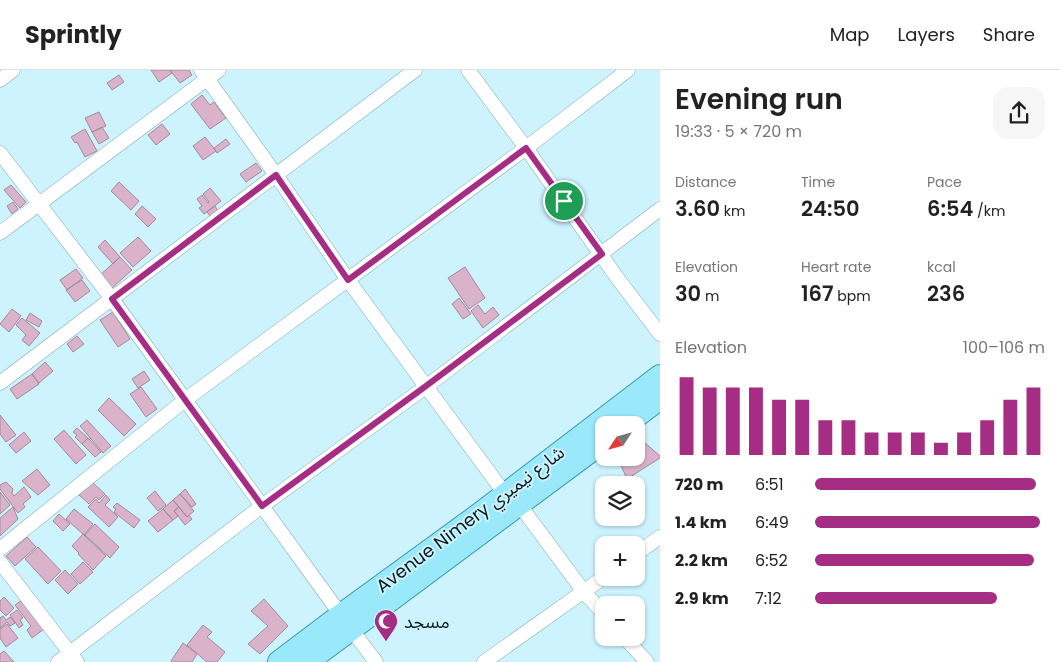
<!DOCTYPE html>
<html lang="en">
<head>
<meta charset="utf-8">
<style>
	:root { --surface:#fff; --page:#f6f6f6; --text:#222; --muted:#767676; --line:#e0e0e0; --accent:#a52d83 }
	body { margin:0; font-family:Poppins,"Noto Sans Arabic",sans-serif; background:var(--page); color:var(--text); height:100vh; display:flex; flex-direction:column; font-size:19px; white-space:nowrap }
	* { box-sizing:border-box; margin:0 }
	p { font-size:16px; color:var(--muted) }
	.icon { flex:none; width:28px; height:28px; fill:none; stroke:currentColor; stroke-width:2; stroke-linecap:round; stroke-linejoin:round }
	.map { position:relative; flex:1; overflow:hidden }
	.side { display:flex; flex-direction:column; background:var(--surface); width:400px }
	.side>* { flex:none }
	.needle { width:32px; rotate:234deg }
	.fabs { position:absolute; left:595px; top:346px; display:grid; gap:10px }
	.fabs a { display:grid; place-items:center; width:50px; height:50px; border-radius:10px; background:var(--surface); box-shadow:0 1px 4px #0004; font-size:25px }
	.pin { position:absolute; display:grid; place-items:center; width:42px; height:42px; color:#fff; margin:-21px; border:2px solid #fff; border-radius:50%; box-shadow:0 1px 5px #0007 }
	.round { display:grid; place-items:center; flex:none; width:52px; height:52px; border-radius:15px; background:var(--page) }
	.summary { display:flex; align-items:center; justify-content:space-between; height:85px; padding:0 15px }
	h1 { font-size:28px; font-weight:600; line-height:38px }
	.metrics { display:grid; grid-template-columns:repeat(3,1fr); gap:8px; height:85px; padding:5px 15px }
	.metrics div { display:grid; align-content:center }
	.metrics b { font-size:21px; font-weight:600 }
	.metrics small { font-size:14px; font-weight:400 }
	.metrics p { font-size:14px }
	.chart { height:140px; padding:10px 15px }
	.chart p { display:flex; justify-content:space-between }
	.chart svg { width:100%; height:90px; margin-top:5px; stroke:var(--accent); stroke-width:6 }
	ul { padding:0 15px; list-style:none; font-size:16px }
	li { display:grid; grid-template-columns:80px 60px 1fr; align-items:center; height:38px }
	li i { height:12px; border-radius:6px; background:var(--accent) }
	header { display:flex; align-items:center; gap:30px; box-sizing:border-box; height:70px; padding:0 25px; background:var(--surface); border-bottom:1px solid var(--line) }
	header strong { font-size:24px }
	nav { display:flex; gap:28px; margin-inline-start:auto; font-size:18px }
	main { display:flex; flex:1; min-height:0 }
	.map>svg:first-child { display:block }
	.building { fill:#dab3cb; stroke:#a6889a }
	.lines { fill:none; stroke-linecap:round; stroke-linejoin:round }
	.street-casing { stroke:#82a7b1; stroke-width:15 }
	.primary-casing { stroke:#3d97ad; stroke-width:24 }
	.street { stroke:#fff; stroke-width:14 }
	.primary { stroke:#9ae9fb; stroke-width:22 }
	.route-casing { stroke:#fff; stroke-width:10 }
	.route { stroke:#a52d83; stroke-width:6 }
	.labels { text-anchor:middle; dominant-baseline:central; stroke-width:4; stroke-linejoin:round; paint-order:stroke }
	.street-label { font-size:18px; fill:#0c1b1f; stroke:#ccf3fe }
	.poi-label { font-size:18px; fill:#0c1b1f; stroke:#ccf3fe; text-anchor:start }
</style>
</head>
<body>
<header>
<strong>Sprintly</strong>
<nav><a>Map</a><a>Layers</a><a>Share</a></nav>
</header>
<main>
<div class="map">
<svg width="660" height="592" viewBox="0 0 660 592">
	<rect width="100%" height="100%" fill="#ccf3fe"/>
	<path class="building" d="M151,0H170L172,3L159,12Z
		M170,0H189L192,5L180,13Z
		M119,5L124,12L112,20L107,13Z
		M202,25L210,35L214,32L226,48L210,59L191,34Z
		M99,42L106,56L92,62L85,48Z
		M162,54L170,64L156,75L148,65Z
		M102,57L109,68L99,74L92,62Z
		M85,59L97,81L85,87L77,72L75,73L71,67Z
		M205,67L216,81L203,90L193,76Z
		M226,69L230,74L217,83L214,78Z
		M256,93L262,101L246,112L240,104Z
		M119,112L139,131L131,140L111,121Z
		M11,115L26,132L20,138L4,120Z
		M210,118L221,131L204,144L199,138L202,136L197,129L202,125L208,133L209,132L203,124Z
		M13,132L18,139L12,144L7,136Z
		M142,136L156,149L148,157L135,144Z
		M215,136L218,141L211,147L207,142Z
		M138,167L151,181L133,197L120,183Z
		M105,170L120,187L113,194L98,177Z
		M120,187L132,200L112,218L100,205Z
		M465,197L485,228L469,239L448,208Z
		M76,199L83,208L67,220L60,210Z
		M82,210L90,221L75,232L66,220Z
		M459,228L471,244L463,249L452,234Z
		M478,235L485,244L493,237L499,245L483,258L471,241Z
		M12,239L21,246L9,262L0,254Z
		M113,242L130,269L118,277L100,250Z
		M30,243L42,251L39,257L26,250Z
		M22,248L40,263L29,276L22,270L26,265L16,255Z
		M77,266L84,274L73,282L67,274Z
		M45,292L53,301L39,313L32,304Z
		M144,301L150,310L138,318L132,309Z
		M32,304L39,314L17,329L10,319Z
		M141,317L157,339L146,347L130,324Z
		M109,328L136,354L124,366L98,340Z
		M0,345L16,365L6,372L0,364Z
		M87,350L111,376L103,383L80,356Z
		M77,358L88,368L82,374L75,367L77,365L73,362Z
		M64,360L86,385L76,394L54,369Z
		M24,362L31,371L16,383L9,375Z
		M88,368L101,382L95,387L82,374Z
		M645,373L660,386V388L627,409L619,391L624,388H636V379Z
		M37,399L50,415L38,425L22,411Z
		M6,412L13,419L12,423L14,426L24,417L31,427L23,434L25,437L18,443L0,419V415Z
		M92,412L105,424L99,430L96,427L89,434L79,425Z
		M185,419L196,434L192,437L180,424Z
		M155,421L166,435L158,441L147,428Z
		M0,422L10,435L0,444Z
		M180,424L194,441L187,447L173,430Z
		M106,425L110,430L105,435L118,447L109,457L88,437L96,429L99,433Z
		M173,430L179,437L174,441L178,446L173,450L163,439Z
		M117,433L140,450L134,458L114,442L116,439L113,437Z
		M13,437L18,449L0,466V448Z
		M179,437L187,447L189,445L192,449L185,455L174,441Z
		M74,439L93,454L84,465L66,449Z
		M163,439L173,450L158,462L148,451Z
		M59,444L70,454L63,461L53,451Z
		M95,454L119,477L110,488L85,465Z
		M83,464L106,486L93,500L78,484L79,483L72,476Z
		M27,467L36,477L15,496L6,486Z
		M38,477L61,501L48,514L25,489Z
		M83,492L93,502L80,514L71,504Z
		M65,500L78,514L68,524L55,510Z
		M4,527L14,538L6,546L0,540V531Z
		M264,529L288,556L260,584L248,574L268,556L251,541Z
		M22,530L44,559L32,568L27,560L31,556L15,535Z
		M17,540L23,548L20,550L23,555L19,558L10,545Z
		M3,546L6,550L10,547L15,553L10,556L7,552L0,558V548Z
		M7,554L18,568L6,577L0,568V559Z
		M203,555L212,562L207,567L225,582L217,592H207L187,575Z
		M183,573L197,584L192,592H172L171,591Z
		M4,581L14,592H0V584Z"/>
	<g class="lines">
		<g class="street-casing">
			<path id="street" d="M201,0L276,105L348,210L505,424
				M468,0L526,78L618,209L660,264
				M0,10L13,0
				M0,83L112,229L341,545
				M0,163L219,0
				M0,313L415,0
				M519,434L584,522L604,544
				M0,479L185,330L526,78L628,0
				M636,484L660,467
				M0,492L77,592
				M351,559L376,592
				M625,568L647,592
				M58,592L262,436L427,316L660,139
				M484,592L604,507"/>
		</g>
		<g class="primary-casing">
			<path id="primary" d="M625,355L660,328
				M279,592L341,545L477,446L660,306
				M307,592L604,371"/>
		</g>
		<use href="#street" class="street"/>
		<use href="#primary" class="primary"/>
	</g>
	<g class="lines">
		<g class="route-casing">
			<path id="route" d="M526,78L602,184L426,316L262,436L112,229L276,105L348,210Z"/>
		</g>
		<use href="#route" class="route"/>
	</g>
	<defs>
		<g id="mosque-pin" transform="scale(1.25)"><path d="M0 17L-7.5 6A9.5 9.5 0 1 1 7.5 6Z" fill="#a52d83" stroke="#ccf3fe"/><path d="M3.5-4.9A6 6 0 1 0 3.5 4.9A5 5 0 1 1 3.5-4.9Z" fill="#fff"/></g>
	</defs>
	<g fill-rule="evenodd">
		<use href="#mosque-pin" x="386" y="551"/>
	</g>
	<g class="labels">
		<g class="street-label">
			<text transform="translate(470 449) rotate(-37)">Avenue Nimery شارع نيميري</text>
		</g>
		<g class="poi-label">
			<text x="404" y="551">مسجد</text>
		</g>
	</g>
</svg>
<div class="fabs">
<a><svg class="needle" viewBox="-14 -14 28 28"><path d="M0-13l5 13h-10z" fill="#e53935"/><path d="M0 13l5-13h-10z" fill="#767676"/></svg></a>
<a><svg class="icon" aria-label="layers" viewBox="0 0 24 24"><path d="M12 4l9 5-9 5-9-5zM3 14l9 5 9-5"/></svg></a>
<a>+</a>
<a>−</a>
</div>
<div class="pin" style="left:564px;top:131px;background:#1e9e55"><svg class="icon" aria-label="arrive" viewBox="0 0 24 24"><path d="M6 21V4h12l-3 4 3 4H6"/></svg></div>
</div>
<section class="side">
<div class="summary"><div><h1>Evening run</h1><p>19:33 · 5 × 720 m</p></div><a class="round"><svg class="icon" aria-label="share" viewBox="0 0 24 24"><path d="M12 15V3M7 8l5-5 5 5M5 13v7h14v-7"/></svg></a></div>
<div class="metrics">
<div><p>Distance</p><b>3.60<small> km</small></b></div>
<div><p>Time</p><b>24:50</b></div>
<div><p>Pace</p><b>6:54<small> /km</small></b></div>
</div>
<div class="metrics">
<div><p>Elevation</p><b>30<small> m</small></b></div>
<div><p>Heart rate</p><b>167<small> bpm</small></b></div>
<div><p>kcal</p><b>236</b></div>
</div>
<div class="chart"><p><span>Elevation</span>100–106 m</p>
<svg viewBox="0 0 160 44" preserveAspectRatio="none"><path d="M5 44V6M15 44V11M25 44V11M35 44V11M45 44V17M55 44V17M65 44V27M75 44V27M85 44V33M95 44V33M105 44V33M115 44V38M125 44V33M135 44V27M145 44V17M155 44V11"/></svg>
</div>
<ul>
<li><b>720 m</b>6:51<i style="width:96%"></i></li>
<li><b>1.4 km</b>6:49<i style="width:98%"></i></li>
<li><b>2.2 km</b>6:52<i style="width:95%"></i></li>
<li><b>2.9 km</b>7:12<i style="width:79%"></i></li>
</ul>
</section>
</main>
</body>
</html>
